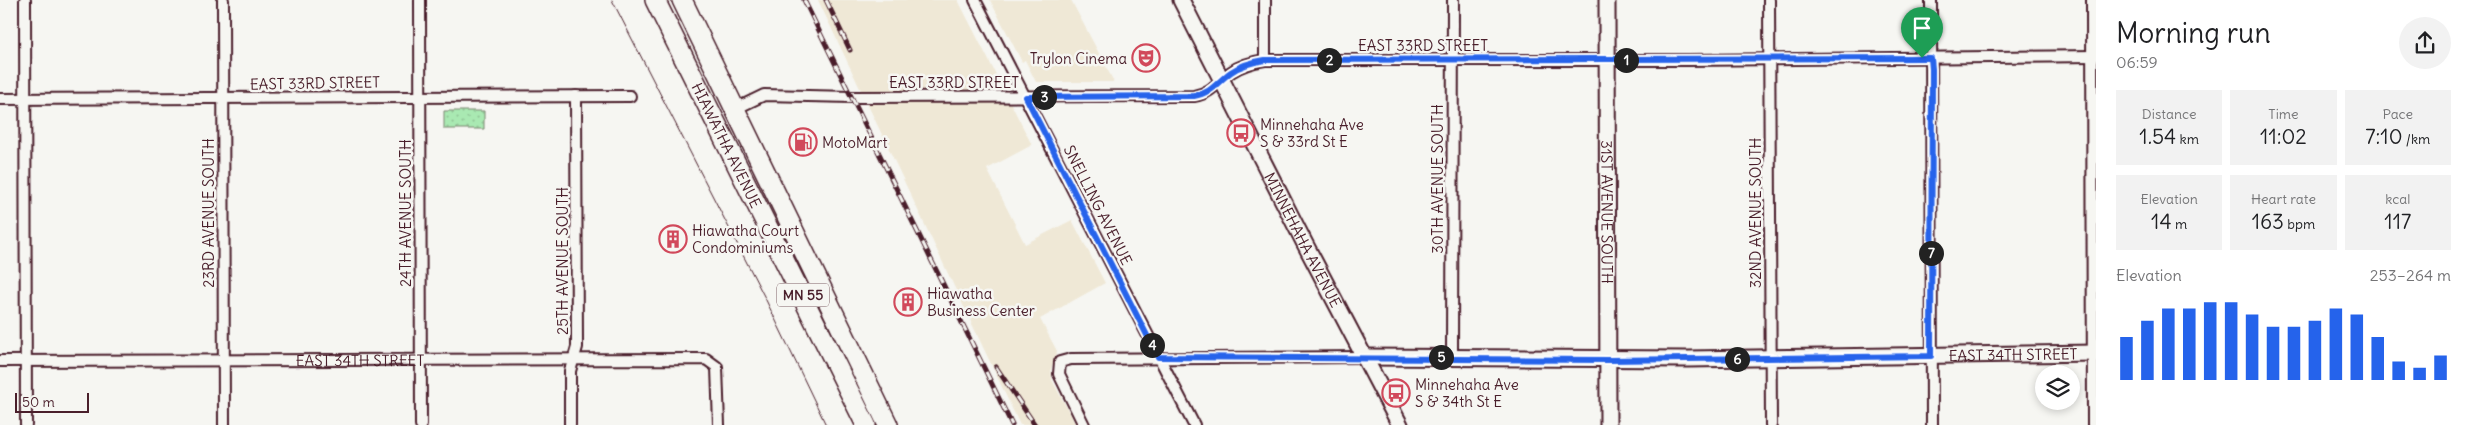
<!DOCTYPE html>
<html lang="en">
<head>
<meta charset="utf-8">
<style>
	:root { --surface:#fff; --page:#f2f2f2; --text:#202124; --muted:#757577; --accent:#2563eb }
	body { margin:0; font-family:Delius,sans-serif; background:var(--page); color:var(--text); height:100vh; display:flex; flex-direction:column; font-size:19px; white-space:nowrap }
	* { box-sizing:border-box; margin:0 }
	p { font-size:16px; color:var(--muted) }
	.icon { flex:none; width:28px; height:28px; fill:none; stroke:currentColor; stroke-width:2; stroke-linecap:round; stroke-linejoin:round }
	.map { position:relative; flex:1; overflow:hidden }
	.drawer { display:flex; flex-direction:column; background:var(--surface); width:375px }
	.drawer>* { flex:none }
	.controls { position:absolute; left:2035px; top:365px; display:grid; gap:10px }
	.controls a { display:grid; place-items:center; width:45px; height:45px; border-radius:50%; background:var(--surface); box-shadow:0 2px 8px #0003; font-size:25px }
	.scale { position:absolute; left:15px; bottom:12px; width:74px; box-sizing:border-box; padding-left:5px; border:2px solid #4a1f2b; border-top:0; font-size:14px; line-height:18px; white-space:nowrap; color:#4a1f2b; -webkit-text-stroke:4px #f6f6f2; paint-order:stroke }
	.pin { position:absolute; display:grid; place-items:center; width:42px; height:42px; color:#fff; margin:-51px -21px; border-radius:50% 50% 50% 0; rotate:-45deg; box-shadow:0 0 5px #0007 }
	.pin .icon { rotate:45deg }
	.km { position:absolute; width:25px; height:25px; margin:-12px; border-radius:50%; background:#222; color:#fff; font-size:14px; line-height:25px; text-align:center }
	.round { display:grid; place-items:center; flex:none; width:52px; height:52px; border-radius:26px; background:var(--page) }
	.head { display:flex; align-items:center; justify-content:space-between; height:85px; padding:0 20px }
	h1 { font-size:28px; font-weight:600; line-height:38px }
	.figures { display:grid; grid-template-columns:repeat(3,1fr); gap:8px; height:85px; padding:5px 20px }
	.figures div { display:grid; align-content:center; border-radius:0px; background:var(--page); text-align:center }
	.figures b { font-size:21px; font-weight:600 }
	.figures small { font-size:14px; font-weight:400 }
	.figures p { font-size:14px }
	.chart { height:140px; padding:10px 20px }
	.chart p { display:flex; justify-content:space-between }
	.chart svg { width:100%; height:90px; margin-top:5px; stroke:var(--accent); stroke-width:6 }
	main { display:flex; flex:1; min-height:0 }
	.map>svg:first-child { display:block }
	.built { fill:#efe8d6 }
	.park { fill:url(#park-dots); stroke:#7a846e }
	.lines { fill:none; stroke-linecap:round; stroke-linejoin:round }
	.street-casing { stroke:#4a1f2b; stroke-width:14 }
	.secondary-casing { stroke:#4a1f2b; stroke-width:19 }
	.highway-casing { stroke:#4a1f2b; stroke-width:22 }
	.street { stroke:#f6f6f2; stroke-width:10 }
	.secondary { stroke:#f6f6f2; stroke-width:15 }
	.highway { stroke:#f6f6f2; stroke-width:19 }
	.tram { stroke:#4a1f2b; stroke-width:1 }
	.rail-casing { stroke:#4a1f2b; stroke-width:5 }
	.rail { stroke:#f6f6f2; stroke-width:3; stroke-dasharray:9; stroke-linecap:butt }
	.route-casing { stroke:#fff; stroke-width:10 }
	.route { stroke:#2563eb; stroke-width:6 }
	.labels { text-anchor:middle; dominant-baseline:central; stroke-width:5; stroke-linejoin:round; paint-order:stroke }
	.shield { fill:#f6f6f2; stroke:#7e6067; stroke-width:1 }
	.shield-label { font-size:14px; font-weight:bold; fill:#4a1f2b }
	.street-label { font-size:15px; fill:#4a1f2b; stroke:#f6f6f2 }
	.poi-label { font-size:15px; fill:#4a1f2b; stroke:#f6f6f2; text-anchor:start }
</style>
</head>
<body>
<main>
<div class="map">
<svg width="2096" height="425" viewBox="0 0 2096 425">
	<defs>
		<pattern id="park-dots" width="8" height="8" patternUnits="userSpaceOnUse" patternTransform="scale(1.25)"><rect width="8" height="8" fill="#a9e9b2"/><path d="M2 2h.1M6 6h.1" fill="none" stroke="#93c799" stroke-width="1.8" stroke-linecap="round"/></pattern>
	</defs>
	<rect width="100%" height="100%" fill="#f6f6f2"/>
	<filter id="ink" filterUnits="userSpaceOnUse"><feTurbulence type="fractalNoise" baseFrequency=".02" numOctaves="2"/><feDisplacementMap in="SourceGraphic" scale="10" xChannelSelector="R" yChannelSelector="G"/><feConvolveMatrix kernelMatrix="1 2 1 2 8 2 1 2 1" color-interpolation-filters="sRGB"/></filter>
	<g filter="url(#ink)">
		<path class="built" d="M818,0H958L1032,145L987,169L1025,244L1072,220L1105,283L1040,319L1057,351L1051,369L1052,380L1076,425H1020Z
			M990,0H1071L1114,82H1036L1025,60L1022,62Z"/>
		<path class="park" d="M444,111H484V129H444Z"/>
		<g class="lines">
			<g class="street-casing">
				<g id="street">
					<path d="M25,0L26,425"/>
					<path d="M223,0L224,425"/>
					<path d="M420,0L421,425"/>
					<path d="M975,0L1194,425"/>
					<path d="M1769,0L1771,425"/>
					<path d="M1931,0L1932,425"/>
					<path d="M2092,0L2093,425"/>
					<path d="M1265,60V0"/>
					<path d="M0,99L630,96"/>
					<path d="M735,109L764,95L852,97L1194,96C1212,93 1217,82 1231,72C1241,65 1252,62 1265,60H1689L2096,56"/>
					<path d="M1452,358L1453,0"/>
					<path id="s1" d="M0,361L706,359L717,367L719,425"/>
					<path d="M570,425V371L577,347L576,96"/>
					<path d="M1084,425L1059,374L1060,362L1071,359L1365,357"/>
				</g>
			</g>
			<g class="secondary-casing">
				<g id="secondary">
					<path id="s2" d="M1181,0L1305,244L1400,425"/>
					<path id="s3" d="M1607,0L1608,425"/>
					<path id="s4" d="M1365,357L1688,359L2096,353"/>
				</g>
			</g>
			<g class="highway-casing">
				<g id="highway">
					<path id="s5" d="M655,0L866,425"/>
					<path d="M682,0L888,425"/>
				</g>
			</g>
			<use href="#street" class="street"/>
			<use href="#secondary" class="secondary"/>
			<use href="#highway" class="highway"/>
			<path class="tram" d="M612,0L765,298L826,425"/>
			<g class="rail-casing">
				<path id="rail" d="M804,0L1012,425
					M826,0L850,50
					M996,367L1035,425"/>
			</g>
			<use href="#rail" class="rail"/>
		</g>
	</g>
	<g class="lines" filter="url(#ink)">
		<g class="route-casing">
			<path id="route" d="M1922,58H1931L1932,69L1931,356L1609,360L1158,357L1026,97L1194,96C1212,93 1217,82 1231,72C1241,65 1252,62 1265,60Z"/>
		</g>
		<use href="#route" class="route"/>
	</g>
	<defs>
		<g id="theatre-ring" transform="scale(1.4375)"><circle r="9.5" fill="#f6f6f2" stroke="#d1495b" stroke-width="1.5"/><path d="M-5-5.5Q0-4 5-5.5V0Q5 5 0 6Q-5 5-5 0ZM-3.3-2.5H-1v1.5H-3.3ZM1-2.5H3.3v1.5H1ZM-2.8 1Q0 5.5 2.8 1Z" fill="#d1495b"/></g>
		<g id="bus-ring" transform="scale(1.4375)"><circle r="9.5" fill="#f6f6f2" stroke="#d1495b" stroke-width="1.5"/><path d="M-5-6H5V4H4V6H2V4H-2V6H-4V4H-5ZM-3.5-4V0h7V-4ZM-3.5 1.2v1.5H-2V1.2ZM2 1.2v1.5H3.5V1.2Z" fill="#d1495b"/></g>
		<g id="fuel-ring" transform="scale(1.4375)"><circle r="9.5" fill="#f6f6f2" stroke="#d1495b" stroke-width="1.5"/><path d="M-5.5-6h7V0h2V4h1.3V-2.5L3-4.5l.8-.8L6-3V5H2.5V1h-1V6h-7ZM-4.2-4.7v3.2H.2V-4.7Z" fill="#d1495b"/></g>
		<g id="building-ring" transform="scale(1.4375)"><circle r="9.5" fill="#f6f6f2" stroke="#d1495b" stroke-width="1.5"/><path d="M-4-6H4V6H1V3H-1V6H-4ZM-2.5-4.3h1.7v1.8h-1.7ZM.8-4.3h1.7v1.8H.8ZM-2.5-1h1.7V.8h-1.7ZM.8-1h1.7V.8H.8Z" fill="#d1495b"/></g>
	</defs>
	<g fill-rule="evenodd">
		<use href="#theatre-ring" x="1146" y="58"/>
		<use href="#bus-ring" x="1241" y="133"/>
		<use href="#fuel-ring" x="803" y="142"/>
		<use href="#building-ring" x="673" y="239"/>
		<use href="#building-ring" x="908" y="302"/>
		<use href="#bus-ring" x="1396" y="393"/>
	</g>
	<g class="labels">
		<rect class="shield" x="777" y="283.5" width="52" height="23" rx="4"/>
		<g class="shield-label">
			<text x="803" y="295">MN 55</text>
		</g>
		<g class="street-label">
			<text x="1423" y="45">EAST 33RD STREET</text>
			<text x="954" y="82">EAST 33RD STREET</text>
			<text transform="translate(315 83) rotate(-1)">EAST 33RD STREET</text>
			<text stroke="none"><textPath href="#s5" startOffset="162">HIAWATHA AVENUE</textPath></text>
			<text transform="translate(1437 179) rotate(-90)">30TH AVENUE SOUTH</text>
			<text transform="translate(1098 205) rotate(63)">SNELLING AVENUE</text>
			<text transform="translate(208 213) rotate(-90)">23RD AVENUE SOUTH</text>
			<text transform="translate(405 213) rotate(-90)">24TH AVENUE SOUTH</text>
			<text stroke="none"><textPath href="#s3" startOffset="212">31ST AVENUE SOUTH</textPath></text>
			<text transform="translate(1755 213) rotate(-90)">32ND AVENUE SOUTH</text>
			<text stroke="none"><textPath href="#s2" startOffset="269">MINNEHAHA AVENUE</textPath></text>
			<text transform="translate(562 261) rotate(-90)">25TH AVENUE SOUTH</text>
			<text stroke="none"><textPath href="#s4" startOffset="648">EAST 34TH STREET</textPath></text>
			<text stroke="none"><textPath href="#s1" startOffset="360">EAST 34TH STREET</textPath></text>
		</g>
		<g class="poi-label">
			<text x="1127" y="58" text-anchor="end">Trylon Cinema</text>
			<text x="1260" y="124">Minnehaha Ave<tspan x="1260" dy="17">S &amp; 33rd St E</tspan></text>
			<text x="822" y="142">MotoMart</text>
			<text x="692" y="230">Hiawatha Court<tspan x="692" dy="17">Condominiums</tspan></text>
			<text x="927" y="293">Hiawatha<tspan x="927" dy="17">Business Center</tspan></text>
			<text x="1415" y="384">Minnehaha Ave<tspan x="1415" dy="17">S &amp; 34th St E</tspan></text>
		</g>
	</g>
</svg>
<div class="controls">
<a><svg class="icon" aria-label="layers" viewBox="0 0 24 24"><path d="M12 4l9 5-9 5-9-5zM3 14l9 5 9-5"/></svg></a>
</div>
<div class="scale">50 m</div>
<div class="pin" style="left:1922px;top:58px;background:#1e9e55"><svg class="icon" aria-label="arrive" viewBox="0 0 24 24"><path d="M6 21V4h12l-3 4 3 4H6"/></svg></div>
<b class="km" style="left:1626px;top:60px">1</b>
<b class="km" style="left:1329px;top:60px">2</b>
<b class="km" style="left:1044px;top:97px">3</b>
<b class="km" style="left:1152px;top:345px">4</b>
<b class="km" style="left:1441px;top:357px">5</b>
<b class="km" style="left:1737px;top:359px">6</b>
<b class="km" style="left:1931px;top:253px">7</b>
</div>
<section class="drawer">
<div class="head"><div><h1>Morning run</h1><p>06:59</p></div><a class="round"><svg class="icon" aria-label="share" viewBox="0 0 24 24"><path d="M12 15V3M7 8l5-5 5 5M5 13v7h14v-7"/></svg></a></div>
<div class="figures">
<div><p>Distance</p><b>1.54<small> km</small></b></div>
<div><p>Time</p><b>11:02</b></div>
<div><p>Pace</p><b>7:10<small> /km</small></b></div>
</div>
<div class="figures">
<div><p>Elevation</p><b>14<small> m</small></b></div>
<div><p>Heart rate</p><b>163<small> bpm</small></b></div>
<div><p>kcal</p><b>117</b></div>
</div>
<div class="chart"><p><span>Elevation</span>253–264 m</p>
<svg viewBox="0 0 160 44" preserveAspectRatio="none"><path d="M5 44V23M15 44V15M25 44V9M35 44V9M45 44V6M55 44V6M65 44V12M75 44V18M85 44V18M95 44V15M105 44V9M115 44V12M125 44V23M135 44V35M145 44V38M155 44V32"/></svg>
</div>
</section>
</main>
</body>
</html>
